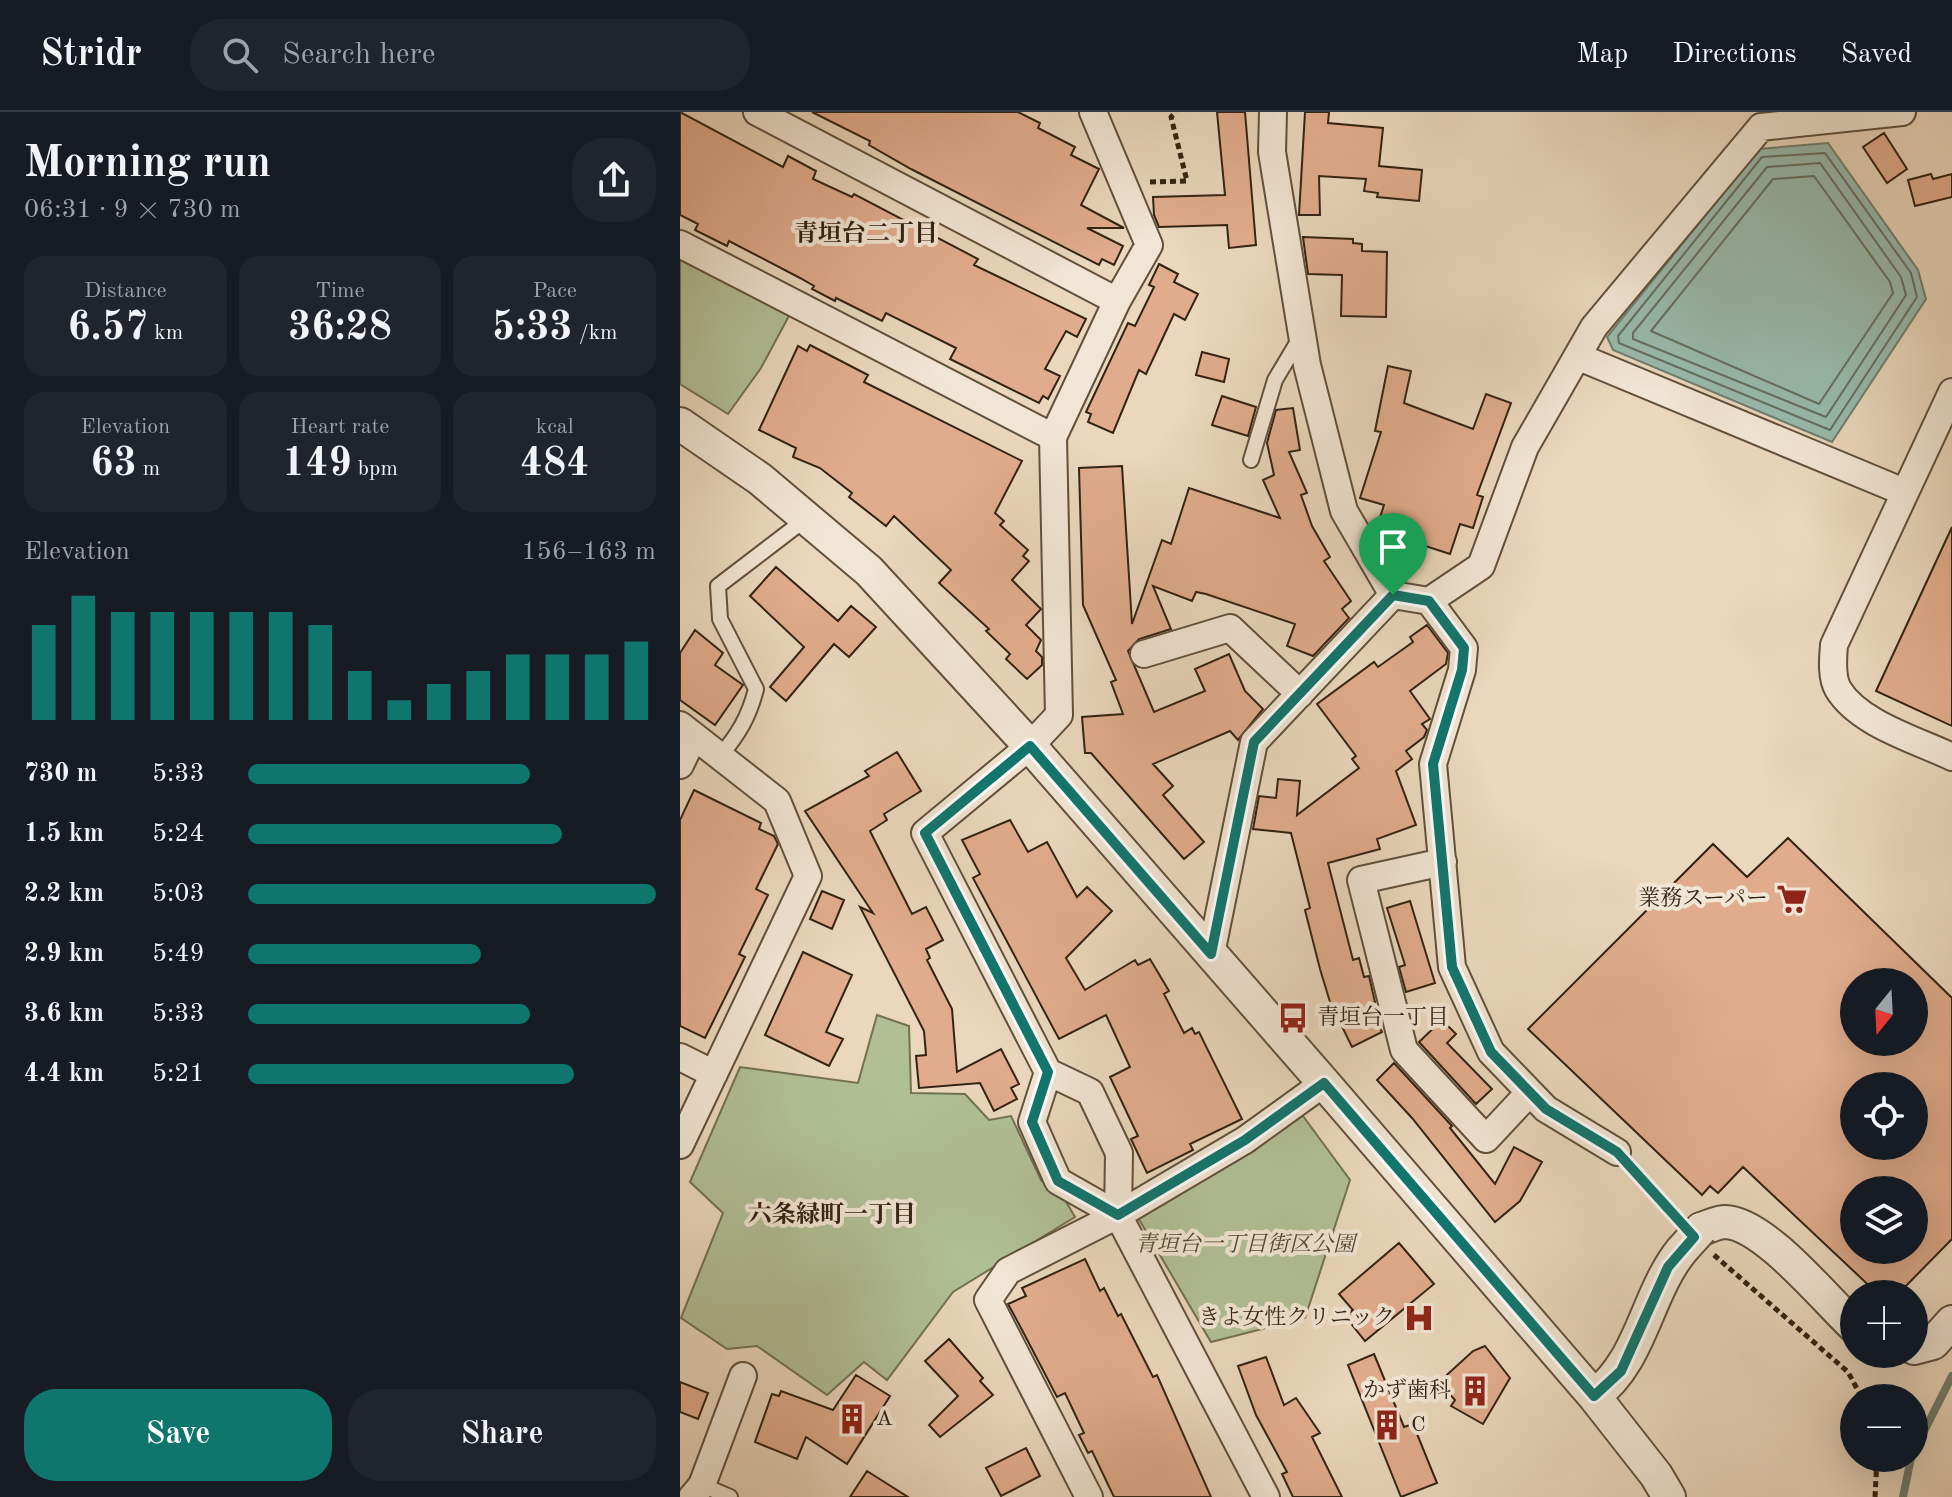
<!DOCTYPE html>
<html lang="en">
<head>
<meta charset="utf-8">
<style>
	:root { --surface:#171b24; --page:#20242c; --text:#f1f3f6; --muted:#9ea1a6; --line:#363941; --accent:#0f766e }
	body { margin:0; font-family:"Old Standard TT","Noto Serif JP",serif; background:var(--page); color:var(--text); height:100vh; display:flex; flex-direction:column; font-size:30px; white-space:nowrap }
	* { box-sizing:border-box; margin:0 }
	p { font-size:26px; color:var(--muted) }
	.icon { flex:none; width:44px; height:44px; fill:none; stroke:currentColor; stroke-width:2; stroke-linecap:round; stroke-linejoin:round }
	.map { position:relative; flex:1; overflow:hidden }
	.sheet { display:flex; flex-direction:column; background:var(--surface); width:680px }
	.sheet>* { flex:none }
	.needle { width:52px; rotate:198deg }
	.buttons { position:absolute; left:1160px; top:856px; display:grid; gap:16px }
	.buttons a { display:grid; place-items:center; width:88px; height:88px; border-radius:50%; background:var(--surface); box-shadow:0 8px 32px #0002; font-size:40px }
	.pin { position:absolute; display:grid; place-items:center; width:68px; height:68px; color:#fff; margin:-82px -34px; border-radius:50% 50% 50% 0; rotate:-45deg; box-shadow:0 0 8px #0007 }
	.pin .icon { rotate:45deg }
	.round { display:grid; place-items:center; flex:none; width:84px; height:84px; border-radius:32px; background:var(--page) }
	.headline { display:flex; align-items:center; justify-content:space-between; height:136px; padding:0 24px }
	h1 { font-size:44px; font-weight:700; line-height:60px }
	.figures { display:grid; grid-template-columns:repeat(3,1fr); gap:12px; height:136px; padding:8px 24px }
	.figures div { display:grid; align-content:center; border-radius:20px; background:var(--page); text-align:center }
	.figures b { font-size:40px; font-weight:700 }
	.figures small { font-size:22px; font-weight:400 }
	.figures p { font-size:22px }
	.chart { height:224px; padding:16px 24px }
	.chart p { display:flex; justify-content:space-between }
	.chart svg { width:100%; height:144px; margin-top:8px; stroke:var(--accent); stroke-width:6 }
	.primary-button { display:flex; gap:16px; margin-top:auto; padding:16px 24px }
	.primary-button a { flex:1; height:92px; border-radius:32px; background:var(--accent); color:#fff; font-size:32px; font-weight:700; line-height:92px; text-align:center }
	.primary-button a+a { background:var(--page); color:var(--text) }
	ul { padding:0 24px; list-style:none; font-size:26px }
	li { display:grid; grid-template-columns:128px 96px 1fr; align-items:center; height:60px }
	li i { height:20px; border-radius:10px; background:var(--accent) }
	header { display:flex; align-items:center; gap:48px; box-sizing:border-box; height:112px; padding:0 40px; background:var(--surface); border-bottom:2px solid var(--line) }
	header strong { font-size:38px }
	nav { display:flex; gap:44px; margin-inline-start:auto; font-size:28px }
	.search { width:560px; height:72px; background:var(--page); display:flex; align-items:center; gap:20px; box-sizing:border-box; padding:0 28px; border-radius:32px; color:var(--muted); font-size:30px }
	main { display:flex; flex:1; min-height:0 }
	.map>svg:first-child { display:block }
	.green { fill:#b1bf96; stroke:#727154; stroke-width:2 }
	.water { fill:#98baac; stroke:#707e6e; stroke-width:2 }
	.lines { fill:none; stroke-linecap:round; stroke-linejoin:round }
	.shore { stroke:#666e5f; stroke-width:2 }
	.stream { stroke:#707e6e; stroke-width:8 }
	.building { fill:#e1ac8d; stroke:#332312; stroke-width:2; fill-rule:evenodd }
	.service-casing { stroke:#61503c; stroke-width:18 }
	.minor-casing { stroke:#61503c; stroke-width:30 }
	.tertiary-casing { stroke:#61503c; stroke-width:36 }
	.path { stroke:#332312; stroke-width:5; stroke-dasharray:6 4; stroke-linecap:butt }
	.service { stroke:#f1e5d3; stroke-width:14 }
	.minor { stroke:#f1e5d3; stroke-width:26 }
	.tertiary { stroke:#f1e5d3; stroke-width:32 }
	.tertiary-bridge-casing { stroke:#61503c; stroke-width:36; stroke-linecap:butt }
	.tertiary-bridge { stroke:#f1e5d3; stroke-width:32 }
	.route-casing { stroke:#fff; stroke-width:16 }
	.route { stroke:#0f766e; stroke-width:10 }
	.labels { text-anchor:middle; dominant-baseline:central; stroke-width:8; stroke-linejoin:round; paint-order:stroke }
	.poi-label { font-size:22px; fill:#332312; stroke:#f1e5d3; text-anchor:end }
	.park-label { font-size:22px; font-style:italic; fill:#524a33; stroke:#f1e5d3 }
	.neighbourhood-label { font-size:24px; font-weight:bold; fill:#332312; stroke:#f1e5d3 }
</style>
</head>
<body>
<header>
<strong>Stridr</strong>
<div class="search"><svg class="icon" aria-label="search" viewBox="0 0 24 24"><circle cx="10" cy="10" r="6"/><path d="M15 15l6 6"/></svg>Search here</div>
<nav><a>Map</a><a>Directions</a><a>Saved</a></nav>
</header>
<main>
<section class="sheet">
<div class="headline"><div><h1>Morning run</h1><p>06:31 · 9 × 730 m</p></div><a class="round"><svg class="icon" aria-label="share" viewBox="0 0 24 24"><path d="M12 15V3M7 8l5-5 5 5M5 13v7h14v-7"/></svg></a></div>
<div class="figures">
<div><p>Distance</p><b>6.57<small> km</small></b></div>
<div><p>Time</p><b>36:28</b></div>
<div><p>Pace</p><b>5:33<small> /km</small></b></div>
</div>
<div class="figures">
<div><p>Elevation</p><b>63<small> m</small></b></div>
<div><p>Heart rate</p><b>149<small> bpm</small></b></div>
<div><p>kcal</p><b>484</b></div>
</div>
<div class="chart"><p><span>Elevation</span>156–163 m</p>
<svg viewBox="0 0 160 44" preserveAspectRatio="none"><path d="M5 44V15M15 44V6M25 44V11M35 44V11M45 44V11M55 44V11M65 44V11M75 44V15M85 44V29M95 44V38M105 44V33M115 44V29M125 44V24M135 44V24M145 44V24M155 44V20"/></svg>
</div>
<ul>
<li><b>730 m</b>5:33<i style="width:69%"></i></li>
<li><b>1.5 km</b>5:24<i style="width:77%"></i></li>
<li><b>2.2 km</b>5:03<i style="width:100%"></i></li>
<li><b>2.9 km</b>5:49<i style="width:57%"></i></li>
<li><b>3.6 km</b>5:33<i style="width:69%"></i></li>
<li><b>4.4 km</b>5:21<i style="width:80%"></i></li>
</ul>
<div class="primary-button"><a>Save</a><a>Share</a></div>
</section>
<div class="map">
<svg width="1272" height="1385" viewBox="0 0 1272 1385">
	<rect width="100%" height="100%" fill="#ead7bc"/>
	<filter id="stains"><feTurbulence type="fractalNoise" baseFrequency=".0025" numOctaves="4"/><feColorMatrix values="0 0 0 0 .2 0 0 0 0 .09 0 0 0 0 .02 0 0 0 .5 -.17"/></filter>
	<radialGradient id="worn" r=".72"><stop offset=".6" stop-color="#630" stop-opacity="0"/><stop offset="1" stop-color="#630" stop-opacity=".3"/></radialGradient>
	<path class="green" d="M0,144L110,202L81,256L48,302L0,272Z
		M197,903L229,914L231,981L285,982L309,1008L331,1004L361,1068L385,1088L395,1105L273,1180L207,1268L184,1250L147,1283L77,1234L47,1237L1,1206L43,1101L10,1070L60,955L178,971Z
		M623,1004L670,1068L625,1206L531,1230L457,1104Z"/>
	<path class="water" d="M1148,31L1238,158L1246,187L1152,330L933,238L927,225L1079,37Z"/>
	<g class="lines">
		<path class="shore" d="M1145,41L1231,161L1237,185L1150,318L939,231L938,224L1082,45Z
			M1140,51L1221,165L1226,183L1146,305L953,227V221L1087,55Z
			M1134,64L1210,170L1213,181L1139,292L971,219L1093,67Z"/>
		<path class="stream" d="M1234,1339L1272,1264
			M1223,1385L1231,1346"/>
	</g>
	<path class="building" d="M0,0L103,55L108,44L136,59L133,67L172,85L174,82L298,147L294,153L406,207L397,225L386,219L365,257L380,264L368,287L363,284L359,291L270,247L276,236L206,201L202,209L156,186L155,189L132,177L134,174L120,166L49,129L47,134L15,118L18,112L0,103Z
		M132,0H338L360,11L358,16L395,35L391,43L419,57L401,93L444,116H407L443,134L434,153L422,147L419,153L231,57L189,33L190,29Z
		M537,0H565L576,133L549,136L547,113L479,115L474,103L473,85L545,83Z
		M625,0H649L648,11L703,16L699,54L742,58L739,89L697,85L698,81L684,79L686,67L639,64L640,103H619Z
		M1204,21L1227,57L1207,71L1183,35Z
		M1251,62L1253,67L1272,62V85L1235,94L1228,68Z
		M623,125L673,127V131L682,132V139L707,140L706,205L661,204L662,163L628,162Z
		M479,152L498,162L494,170L518,182L505,208L494,202L466,262L459,258L433,321L408,310L411,302L406,300L448,211L455,214L474,175L469,173Z
		M130,233L188,263L184,270L342,349L315,401L324,409L320,413L348,438L343,444L349,449L332,468L361,497L346,513L361,528L356,539L362,545V553L347,567L326,547L330,542L306,519L309,517L259,471L271,458L214,404L206,414L169,385L172,381L140,356L113,345L116,336L79,318L118,234L127,239Z
		M522,240L549,247L544,270L516,263Z
		M708,254L731,259L724,291L793,317L806,282L831,291L797,383L803,385L793,416L780,412L770,442L696,418L704,393L680,386L701,320L695,319Z
		M542,284L576,295L568,324L532,313Z
		M613,296L620,338L609,340L627,381L621,383L632,414L650,445L644,449L671,489L662,497L669,506L633,544L607,534L615,512L526,482L516,480L512,489L473,474L491,517L459,527L448,539L474,600L525,579L515,557L549,542L565,579L583,597L558,628L550,619L473,652L493,674L483,683L524,730L504,747L411,641H405L402,605L443,602L431,570L436,568L403,493L399,356L442,354L452,512L482,428L491,432L509,376L600,406L583,368L594,363L587,331L596,298Z
		M1272,415V614L1196,579Z
		M96,455L158,509L171,494L196,515L169,545L154,532L106,589L90,575L124,535L70,484Z
		M747,513L768,541L766,552L730,579L750,607L742,612L747,618L744,625L726,639L732,647L716,659L736,713L697,727L700,737L648,751L673,848L679,846L684,865L689,864L695,890L688,892L702,920L672,935L650,890L640,857L625,798L630,796L611,721L573,717L579,684L596,686L598,667L620,669L617,703L679,656L672,647L676,644L637,592L694,550L698,555L733,530L730,525Z
		M15,518L43,541L35,553L63,573L35,613L0,588V541Z
		M217,640L241,679L204,702L207,708L190,719L232,802L246,795L263,828L246,837L250,846L247,848L272,897L277,960L321,937L339,972L331,976L337,987L314,999L300,971L239,976L236,944L246,943L244,919L180,795L193,801L125,699L189,664L185,659Z
		M14,678L81,711L79,717L94,724L98,732L76,777L88,783L59,842L65,845L25,926L0,914V708Z
		M330,708L348,740L367,730L397,785L407,775L432,799L386,846L405,878L455,848L458,853L470,847L489,879L484,882L504,921L512,916L515,922L519,920L562,1007L510,1032L513,1038L467,1061L451,1027L458,1024L430,965L450,955L426,903L379,927L293,766L300,762L282,728Z
		M1108,726L1272,886V1127L1218,1182H1198L1063,1055L1038,1081L1030,1074L1022,1083L848,917L1033,732L1067,765ZM1174,870H1234V930H1174ZM1174,974H1234V1034H1174ZM1174,1078H1234V1138H1174Z
		M142,779L164,788L152,817L130,807Z
		M730,789L755,871L726,880L719,855L725,853L707,796Z
		M123,840L172,863L146,920L163,927L149,954L85,923Z
		M762,908L776,922L767,931L812,977L796,992L739,930Z
		M714,951L772,1014L770,1016L815,1072L834,1035L862,1050L840,1089L815,1110L732,1006L697,968Z
		M719,1131L754,1172L685,1229L665,1204L673,1198L659,1182Z
		M405,1147L420,1179L424,1176L438,1204L441,1202L473,1265L477,1263L531,1385H434L412,1339L408,1341L399,1323L404,1321L385,1281L377,1285L341,1216L328,1192L346,1184L342,1176Z
		M269,1227L303,1266L300,1269L313,1283L260,1325L249,1313L278,1284L245,1249Z
		M805,1234L830,1266L803,1312L771,1294L775,1288L759,1270L793,1239Z
		M694,1242L724,1315L733,1312L757,1371L721,1385L668,1253Z
		M586,1245L604,1293L616,1286L640,1321L632,1325L662,1385H613L602,1362L607,1360L576,1303L558,1254Z
		M176,1263L210,1284L167,1352L126,1325L117,1347L75,1330L92,1282L99,1284L101,1279L153,1298Z
		M0,1270L28,1281L18,1307L0,1300Z
		M346,1336L360,1364L321,1384L306,1356Z
		M187,1359L228,1385H170Z"/>
	<g class="lines">
		<g class="service-casing">
			<path id="service" d="M571,348L595,268L620,226
				M40,644C58,623 69,605 76,577L40,507L38,474L127,406
				M22,1373L50,1385"/>
		</g>
		<g class="minor-casing">
			<path id="minor" d="M77,0L437,189
				M593,0L592,40L627,253L664,399L713,483L749,489L801,454L845,335L914,215L1081,15L1222,0
				M0,132L373,325
				M899,245L1224,380
				M1272,280L1154,533C1153,546 1151,565 1158,577C1179,612 1237,628 1272,645
				M749,489L784,536L782,558L753,652L772,855L811,940L866,997L937,1040
				M464,542L550,516L620,582
				M0,613L97,689L128,764L0,1033
				M0,653L14,624
				M763,750L681,768L724,938L806,1027L849,981
				M531,842L574,630L713,483
				M0,945L34,962
				M368,960L245,721L350,634L379,603L373,325L437,189L469,133L413,0
				M438,1103L378,1069L352,1010L368,960L410,980L439,1041L438,1103L586,1385
				M12,1385L22,1373L63,1264
				M409,1385L308,1188L328,1159L438,1103L565,1028L644,971"/>
		</g>
		<g class="tertiary-casing">
			<path id="tertiary" d="M0,312L80,367L189,459L350,634L644,971L914,1284L976,1363L989,1385
				M1021,1117C1028,1115 1038,1110 1045,1110C1084,1111 1145,1187 1174,1214
				M1234,1236L1253,1231L1272,1210
				M914,1284C962,1249 966,1182 1002,1138"/>
		</g>
		<path class="path" d="M470,70L507,69L491,5L496,0
			M952,1056L996,1105
			M1034,1143L1168,1260L1182,1286
			M1195,1385L1197,1346"/>
		<use href="#service" class="service"/>
		<use href="#minor" class="minor"/>
		<use href="#tertiary" class="tertiary"/>
		<g class="tertiary-bridge-casing">
			<path id="tertiary-bridge" d="M1002,1138L1021,1117"/>
		</g>
		<use href="#tertiary-bridge" class="tertiary-bridge"/>
	</g>
	<g class="lines">
		<g class="route-casing">
			<path id="route" d="M713,483L749,489L784,536L782,558L753,652L772,855L811,940L866,997L937,1040L1014,1125L988,1155L941,1259L914,1284L644,971L565,1028L438,1103L378,1069L352,1010L368,960L245,721L350,634L531,842L574,630Z"/>
		</g>
		<use href="#route" class="route"/>
	</g>
	<defs>
		<g id="supermarket-bare" transform="scale(2.4)"><path d="M-6-5.5h2.5l.6 2H6L4.5 2H-2.5L-4.4-4H-6ZM-1.5 3.2a1.3 1.3 0 1 0 .1 0ZM3 3.2a1.3 1.3 0 1 0 .1 0Z" fill="#8f2418" stroke="#f1e5d3" stroke-width="2.5" paint-order="stroke"/></g>
		<g id="bus-bare" transform="scale(2.4)"><path d="M-5-6H5V4H4V6H2V4H-2V6H-4V4H-5ZM-3.5-4V0h7V-4ZM-3.5 1.2v1.5H-2V1.2ZM2 1.2v1.5H3.5V1.2Z" fill="#8f2418" stroke="#f1e5d3" stroke-width="2.5" paint-order="stroke"/></g>
		<g id="hospital-bare" transform="scale(2.4)"><path d="M-5-5h3v3.5h4V-5h3V5h-3V1.5h-4V5h-3Z" fill="#8f2418" stroke="#f1e5d3" stroke-width="2.5" paint-order="stroke"/></g>
		<g id="building-bare" transform="scale(2.4)"><path d="M-4-6H4V6H1V3H-1V6H-4ZM-2.5-4.3h1.7v1.8h-1.7ZM.8-4.3h1.7v1.8H.8ZM-2.5-1h1.7V.8h-1.7ZM.8-1h1.7V.8H.8Z" fill="#8f2418" stroke="#f1e5d3" stroke-width="2.5" paint-order="stroke"/></g>
	</defs>
	<g fill-rule="evenodd">
		<use href="#supermarket-bare" x="1112" y="787"/>
		<use href="#bus-bare" x="613" y="906"/>
		<use href="#hospital-bare" x="739" y="1206"/>
		<use href="#building-bare" x="795" y="1279"/>
		<use href="#building-bare" x="172" y="1307"/>
		<use href="#building-bare" x="707" y="1313"/>
	</g>
	<g class="labels">
		<g class="poi-label">
			<text x="1088" y="787">業務スーパー</text>
			<text x="637" y="906" text-anchor="start">青垣台一丁目</text>
			<text x="715" y="1206">きよ女性クリニック</text>
			<text x="771" y="1279">かず歯科</text>
			<text x="196" y="1307" text-anchor="start">A</text>
			<text x="731" y="1313" text-anchor="start">C</text>
		</g>
		<g class="park-label">
			<text x="565" y="1133">青垣台一丁目街区公園</text>
		</g>
		<g class="neighbourhood-label">
			<text x="186" y="123">青垣台二丁目</text>
			<text x="152" y="1104">六条緑町一丁目</text>
		</g>
	</g>
	<rect width="100%" height="100%" filter="url(#stains)"/>
	<rect width="100%" height="100%" fill="url(#worn)"/>
</svg>
<div class="buttons">
<a><svg class="needle" viewBox="-14 -14 28 28"><path d="M0-13l5 13h-10z" fill="#e53935"/><path d="M0 13l5-13h-10z" fill="#9ea1a6"/></svg></a>
<a><svg class="icon" aria-label="locate" viewBox="0 0 24 24"><circle cx="12" cy="12" r="6"/><path d="M12 2v4M12 18v4M2 12h4M18 12h4"/></svg></a>
<a><svg class="icon" aria-label="layers" viewBox="0 0 24 24"><path d="M12 4l9 5-9 5-9-5zM3 14l9 5 9-5"/></svg></a>
<a>+</a>
<a>−</a>
</div>
<div class="pin" style="left:713px;top:483px;background:#1e9e55"><svg class="icon" aria-label="arrive" viewBox="0 0 24 24"><path d="M6 21V4h12l-3 4 3 4H6"/></svg></div>
</div>
</main>
</body>
</html>
